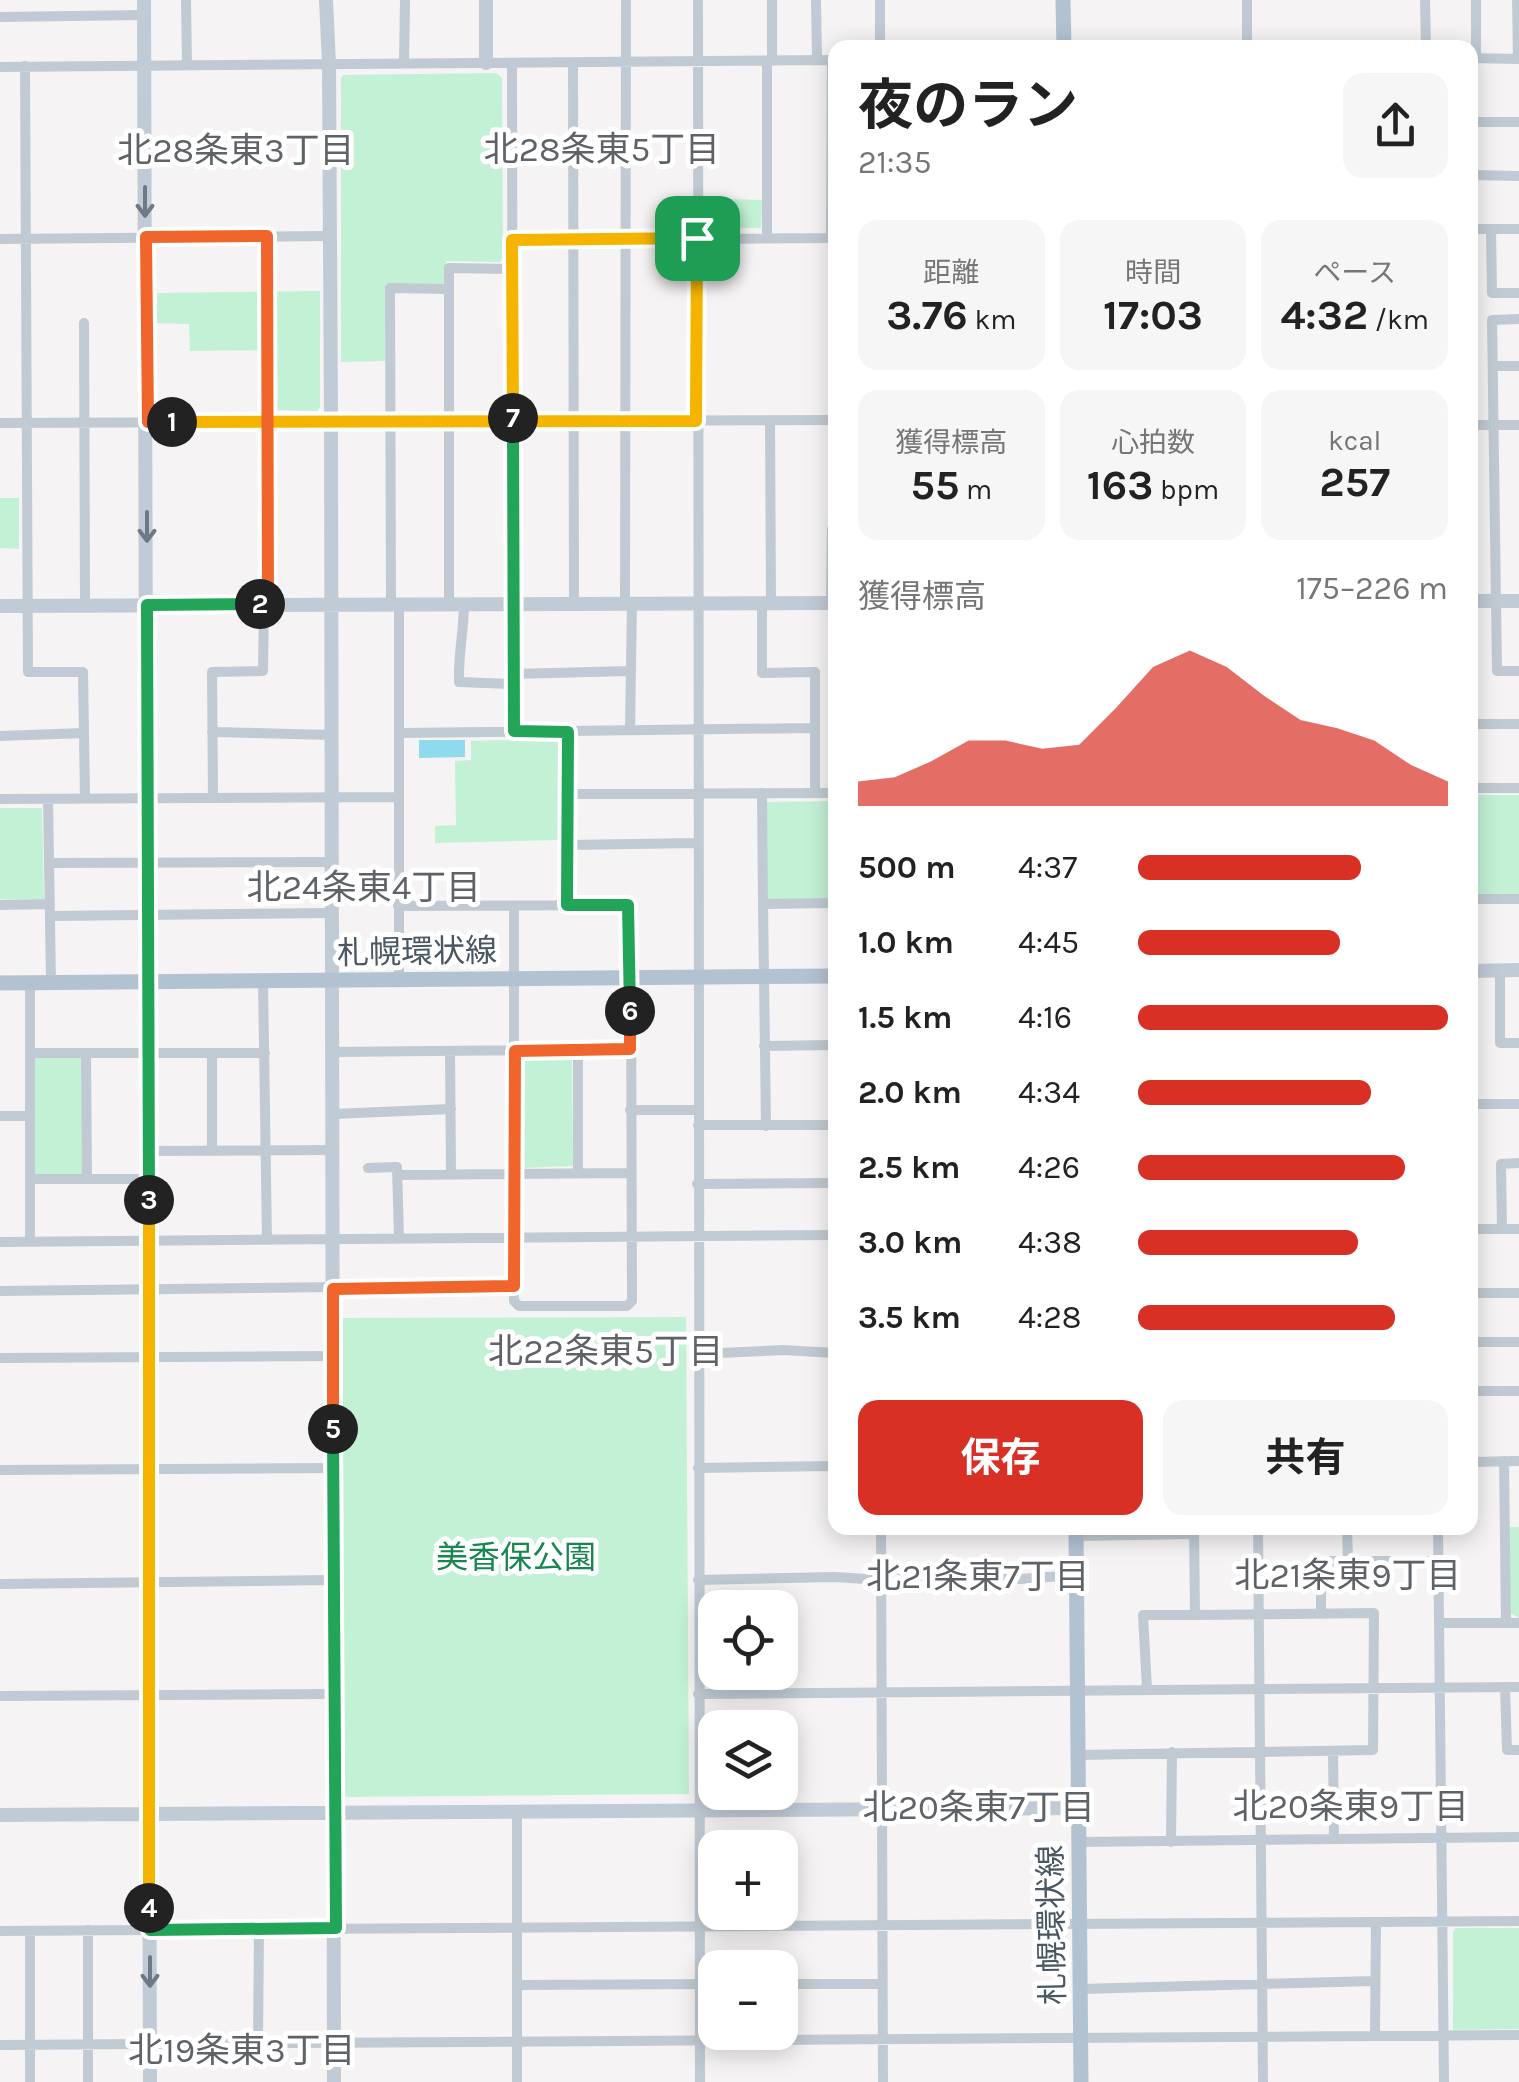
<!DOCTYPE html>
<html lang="ja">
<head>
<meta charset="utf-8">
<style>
	:root { --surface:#fff; --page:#f6f6f6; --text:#222; --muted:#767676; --accent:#d93025 }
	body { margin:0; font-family:Karla,"Noto Sans JP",sans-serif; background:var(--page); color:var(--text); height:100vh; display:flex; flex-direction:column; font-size:38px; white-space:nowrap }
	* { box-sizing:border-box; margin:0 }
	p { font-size:32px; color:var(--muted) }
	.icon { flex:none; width:55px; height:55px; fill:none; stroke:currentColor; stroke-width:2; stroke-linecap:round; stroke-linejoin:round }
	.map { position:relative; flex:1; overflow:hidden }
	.panel { position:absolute; left:828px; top:40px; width:650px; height:1495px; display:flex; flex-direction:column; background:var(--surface); border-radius:20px; box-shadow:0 5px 25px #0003 }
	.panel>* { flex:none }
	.tools { position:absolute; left:698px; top:1590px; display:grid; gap:20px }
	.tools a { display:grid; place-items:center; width:100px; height:100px; border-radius:20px; background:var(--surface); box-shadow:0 5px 25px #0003; font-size:50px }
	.pin { position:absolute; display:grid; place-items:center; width:85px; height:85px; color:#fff; margin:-42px; border-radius:20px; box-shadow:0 5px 15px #0006 }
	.km { position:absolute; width:50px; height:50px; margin:-25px; border-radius:50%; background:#222; color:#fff; font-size:28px; line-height:50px; text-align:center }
	.round { display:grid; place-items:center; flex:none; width:105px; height:105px; border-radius:20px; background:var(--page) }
	.overview { display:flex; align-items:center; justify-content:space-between; height:170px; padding:0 30px }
	h1 { font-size:55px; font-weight:700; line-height:75px }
	.metrics { display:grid; grid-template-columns:repeat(3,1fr); gap:15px; height:170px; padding:10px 30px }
	.metrics div { display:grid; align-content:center; border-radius:20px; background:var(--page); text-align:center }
	.metrics b { font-size:42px; font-weight:700 }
	.metrics small { font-size:28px; font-weight:400 }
	.metrics p { font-size:28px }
	.chart { height:280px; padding:20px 30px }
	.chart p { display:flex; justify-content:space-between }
	.chart svg { width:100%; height:180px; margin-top:10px; fill:var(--accent); opacity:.7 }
	.primary-button { display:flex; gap:20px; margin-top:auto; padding:20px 30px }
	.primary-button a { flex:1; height:115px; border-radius:20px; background:var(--accent); color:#fff; font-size:40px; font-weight:700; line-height:115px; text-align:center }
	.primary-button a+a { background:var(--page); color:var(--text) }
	ul { padding:0 30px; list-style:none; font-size:32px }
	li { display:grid; grid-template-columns:160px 120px 1fr; align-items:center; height:75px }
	li i { height:25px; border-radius:12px; background:var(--accent) }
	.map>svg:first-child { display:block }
	.green { fill:#c3f1d5 }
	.water { fill:#90daee }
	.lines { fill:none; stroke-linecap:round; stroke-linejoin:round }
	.street { stroke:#c1cad2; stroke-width:10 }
	.secondary { stroke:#c1cbd6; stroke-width:14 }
	.primary { stroke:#b3c2d1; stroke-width:15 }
	.oneway { stroke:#6e7984 }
	.split-1-casing { stroke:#fff; stroke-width:20 }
	.split-2-casing { stroke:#fff; stroke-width:20 }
	.split-3-casing { stroke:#fff; stroke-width:20 }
	.split-4-casing { stroke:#fff; stroke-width:20 }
	.split-5-casing { stroke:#fff; stroke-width:20 }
	.split-6-casing { stroke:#fff; stroke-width:20 }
	.split-7-casing { stroke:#fff; stroke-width:20 }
	.split-8-casing { stroke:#fff; stroke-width:20 }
	.split-1 { stroke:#f5b400; stroke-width:12 }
	.split-2 { stroke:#f0652b; stroke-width:12 }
	.split-3 { stroke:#22a559; stroke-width:12 }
	.split-4 { stroke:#f5b400; stroke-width:12 }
	.split-5 { stroke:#22a559; stroke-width:12 }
	.split-6 { stroke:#f0652b; stroke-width:12 }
	.split-7 { stroke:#22a559; stroke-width:12 }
	.split-8 { stroke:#f5b400; stroke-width:12 }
	.labels { text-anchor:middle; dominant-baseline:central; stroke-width:10; stroke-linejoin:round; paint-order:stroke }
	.street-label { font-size:32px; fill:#4a5661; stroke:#fff }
	.park-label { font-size:32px; fill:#17864f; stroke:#fff }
	.neighbourhood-label { font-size:35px; fill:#5f6368; stroke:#fff }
</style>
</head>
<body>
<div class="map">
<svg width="1519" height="2082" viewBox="0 0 1519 2082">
	<rect width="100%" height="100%" fill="#f5f3f3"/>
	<path class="green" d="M496,73L502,78L503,257L500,262L446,261V281L442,284H386L385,361L341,362V78L343,75Z
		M734,199L762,200L761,228H734Z
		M320,291V407L317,411L273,410V350L190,351L189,324L157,323V293Z
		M0,498H19V549L0,548Z
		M558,739L560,840L435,843V826L456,825L455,761L471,760V741Z
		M1470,795H1519V895H1470Z
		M835,801V901H766V802Z
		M0,808H42L44,900L0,899Z
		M568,1053L572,1056L573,1166L523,1168V1055Z
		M34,1056L82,1057L83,1176L34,1175Z
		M686,1317L689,1794L343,1797V1318Z
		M1510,1527H1519V1618L1510,1613Z
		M1456,1928H1519V2029L1453,2030V1932Z"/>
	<path class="water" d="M419,740H465V757L419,758Z"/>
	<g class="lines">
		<path class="street" d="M186,0L187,65
			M698,0L700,2082
			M772,0V61
			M816,0L817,60
			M880,0V48
			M1247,0V48
			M1425,0L1426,48
			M1476,0V58
			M1517,0L1518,59
			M0,17L144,15
			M1471,58L1519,59
			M767,61V238
			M404,63L405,0
			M512,63L513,731
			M573,63L574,602
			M25,66L28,672H83L85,799
			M0,67L835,60
			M1470,122H1519
			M1470,175L1519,176
			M1470,229H1519
			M1491,230L1492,293H1519
			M267,236L268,604
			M831,238L832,60
			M0,239L329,236
			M512,240L835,238
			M1519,319L1492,320L1497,671H1519
			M84,323L85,605
			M1493,366H1519
			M770,421L771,604
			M0,423L835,420
			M1470,425H1519
			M449,603V268L512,269
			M464,603C464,631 458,655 459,682L513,684
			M625,603L626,0
			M762,603V673L815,672V793
			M831,603L832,529
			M391,605L390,288L449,289
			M513,674L629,671
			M1470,724H1519
			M630,730L632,603
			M212,732L331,735
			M399,733L815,728
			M0,736L84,733
			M1470,788H1519
			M762,793L763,904L835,903
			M566,794L835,793
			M213,798L212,672L263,671L264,604
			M0,799L399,797
			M48,799L51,982
			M568,845L697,843
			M49,863L331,862
			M1470,899H1519
			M763,904L766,1126
			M0,905L50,904
			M567,905L568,732
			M398,906L627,905L631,965L632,1301L627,1306H519L514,1301V908
			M50,916L332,913
			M1500,970V1043H1519
			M399,979V605
			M263,981L267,1240
			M764,1046L835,1045
			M450,1051L451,1174
			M333,1052L630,1049
			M30,1053H265
			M86,1053L87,1179
			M212,1053V1151
			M1470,1104H1519
			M630,1110H698
			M333,1114L451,1109
			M0,1116H30
			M698,1125H835
			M149,1151L333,1150
			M368,1168L397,1167L399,1238
			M578,1173V1050
			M397,1175L631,1173
			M30,1179H149
			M697,1184L835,1183
			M1470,1229H1519
			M1502,1229L1501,1164L1519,1163
			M30,1241V983
			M0,1242L835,1235
			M0,1291L514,1285
			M1470,1293H1519
			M1470,1342H1519
			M697,1354L783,1350L835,1353
			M0,1358L333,1356
			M1470,1391H1519
			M1504,1461L1506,1623
			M1470,1462L1519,1461
			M698,1468L835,1466
			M0,1470L333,1468
			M881,1528L883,2082
			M1258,1528L1263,2082
			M1347,1528L1348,1561
			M1438,1528L1444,2082
			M1076,1536L1194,1534
			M698,1580L835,1577L881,1580L941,1576L1021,1579L1076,1575
			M0,1584L333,1580
			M1321,1614V1561H1438
			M1440,1623H1519
			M1505,1687L1507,1750H1519
			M1147,1689L1143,1615H1195
			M698,1694L1519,1687
			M0,1696L333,1694
			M1333,1751L1334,1839
			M1078,1755L1373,1750L1374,1613L1195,1615L1194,1528
			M517,1811V2082
			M1078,1842L1519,1837
			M1171,1842L1172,1752
			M0,1931L1519,1921
			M30,1931V2082
			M780,1984H883
			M517,1985L715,1984
			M1080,1989L1375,1981
			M1375,2035L1376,1922
			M258,2042L259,1929
			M0,2045L1519,2035
			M88,2082V1930"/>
		<path class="secondary" d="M144,0L150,2082
			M326,0L329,64L331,422L334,2082
			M486,0V63
			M1470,601H1519
			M0,606L835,603
			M1470,971L1519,970
			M0,1815L1078,1808"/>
		<path class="primary" d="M1063,0L1064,48
			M0,983L835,976
			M1076,1528L1081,2082"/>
	</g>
	<defs><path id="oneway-shaft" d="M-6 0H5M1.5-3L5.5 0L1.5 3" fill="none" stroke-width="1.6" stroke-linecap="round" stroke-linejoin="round" transform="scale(2.5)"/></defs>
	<g class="oneway">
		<use href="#oneway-shaft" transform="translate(145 202) rotate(90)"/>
		<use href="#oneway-shaft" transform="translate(147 527) rotate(90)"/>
		<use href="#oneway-shaft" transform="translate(150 1972) rotate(90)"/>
	</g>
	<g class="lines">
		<g class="split-1-casing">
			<path id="split-1" d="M172,422L696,421L697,238"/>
		</g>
		<g class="split-2-casing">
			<path id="split-2" d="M172,422H148L146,237L267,236L268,604H260"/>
		</g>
		<g class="split-3-casing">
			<path id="split-3" d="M149,1200L147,605L260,604"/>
		</g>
		<g class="split-4-casing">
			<path id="split-4" d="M149,1200V1908"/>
		</g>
		<g class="split-5-casing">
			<path id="split-5" d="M149,1908L150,1930L336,1928L333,1429"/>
		</g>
		<g class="split-6-casing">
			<path id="split-6" d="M333,1429V1289L514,1286L515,1051L630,1049V1011"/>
		</g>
		<g class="split-7-casing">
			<path id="split-7" d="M513,418L514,731L568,732L567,905H628L630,1011"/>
		</g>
		<g class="split-8-casing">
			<path id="split-8" d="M513,418L512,240L697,238"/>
		</g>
		<use href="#split-1" class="split-1"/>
		<use href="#split-2" class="split-2"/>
		<use href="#split-3" class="split-3"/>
		<use href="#split-4" class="split-4"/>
		<use href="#split-5" class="split-5"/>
		<use href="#split-6" class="split-6"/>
		<use href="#split-7" class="split-7"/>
		<use href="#split-8" class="split-8"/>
	</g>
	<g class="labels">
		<g class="street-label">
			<text transform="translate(417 952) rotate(-1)">札幌環状線</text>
			<text transform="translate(1052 1925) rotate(-91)">札幌環状線</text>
		</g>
		<g class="park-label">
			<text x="516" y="1557">美香保公園</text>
		</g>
		<g class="neighbourhood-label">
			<text x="602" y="149">北28条東5丁目</text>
			<text x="236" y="150">北28条東3丁目</text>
			<text x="364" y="887">北24条東4丁目</text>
			<text x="606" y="1351">北22条東5丁目</text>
			<text x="1348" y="1575">北21条東9丁目</text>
			<text x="978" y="1576">北21条東7丁目</text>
			<text x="1351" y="1806">北20条東9丁目</text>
			<text x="979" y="1807">北20条東7丁目</text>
			<text x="242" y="2050">北19条東3丁目</text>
		</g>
	</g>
</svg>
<div class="tools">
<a><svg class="icon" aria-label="locate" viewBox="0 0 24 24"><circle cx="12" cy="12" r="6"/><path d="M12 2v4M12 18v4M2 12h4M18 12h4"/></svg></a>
<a><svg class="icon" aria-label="layers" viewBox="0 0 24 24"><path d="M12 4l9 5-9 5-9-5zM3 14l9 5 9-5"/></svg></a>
<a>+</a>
<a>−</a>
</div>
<div class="pin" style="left:697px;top:238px;background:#1e9e55"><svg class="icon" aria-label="arrive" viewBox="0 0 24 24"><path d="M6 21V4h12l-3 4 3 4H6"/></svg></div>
<b class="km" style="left:172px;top:422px">1</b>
<b class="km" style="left:260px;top:604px">2</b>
<b class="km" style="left:149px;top:1200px">3</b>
<b class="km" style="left:149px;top:1908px">4</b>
<b class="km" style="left:333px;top:1429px">5</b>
<b class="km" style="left:630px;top:1011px">6</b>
<b class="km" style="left:513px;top:418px">7</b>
<section class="panel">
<div class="overview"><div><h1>夜のラン</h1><p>21:35</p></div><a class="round"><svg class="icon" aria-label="share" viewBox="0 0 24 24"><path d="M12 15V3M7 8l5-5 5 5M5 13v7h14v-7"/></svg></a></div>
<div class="metrics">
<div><p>距離</p><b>3.76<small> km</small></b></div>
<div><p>時間</p><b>17:03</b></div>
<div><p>ペース</p><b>4:32<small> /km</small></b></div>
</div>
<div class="metrics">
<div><p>獲得標高</p><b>55<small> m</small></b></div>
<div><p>心拍数</p><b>163<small> bpm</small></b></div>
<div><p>kcal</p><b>257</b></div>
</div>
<div class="chart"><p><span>獲得標高</span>175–226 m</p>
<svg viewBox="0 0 160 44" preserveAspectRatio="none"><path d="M0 44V38L10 37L20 33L30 28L40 28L50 30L60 29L70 20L80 10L90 6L100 10L110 17L120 23L130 25L140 28L150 34L160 38V44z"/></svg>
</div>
<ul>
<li><b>500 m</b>4:37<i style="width:72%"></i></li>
<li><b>1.0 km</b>4:45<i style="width:65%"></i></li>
<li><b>1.5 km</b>4:16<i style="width:100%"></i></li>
<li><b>2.0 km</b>4:34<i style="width:75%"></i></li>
<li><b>2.5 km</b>4:26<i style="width:86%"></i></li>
<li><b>3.0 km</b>4:38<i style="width:71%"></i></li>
<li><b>3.5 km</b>4:28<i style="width:83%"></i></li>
</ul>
<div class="primary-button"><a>保存</a><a>共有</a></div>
</section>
</div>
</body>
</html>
